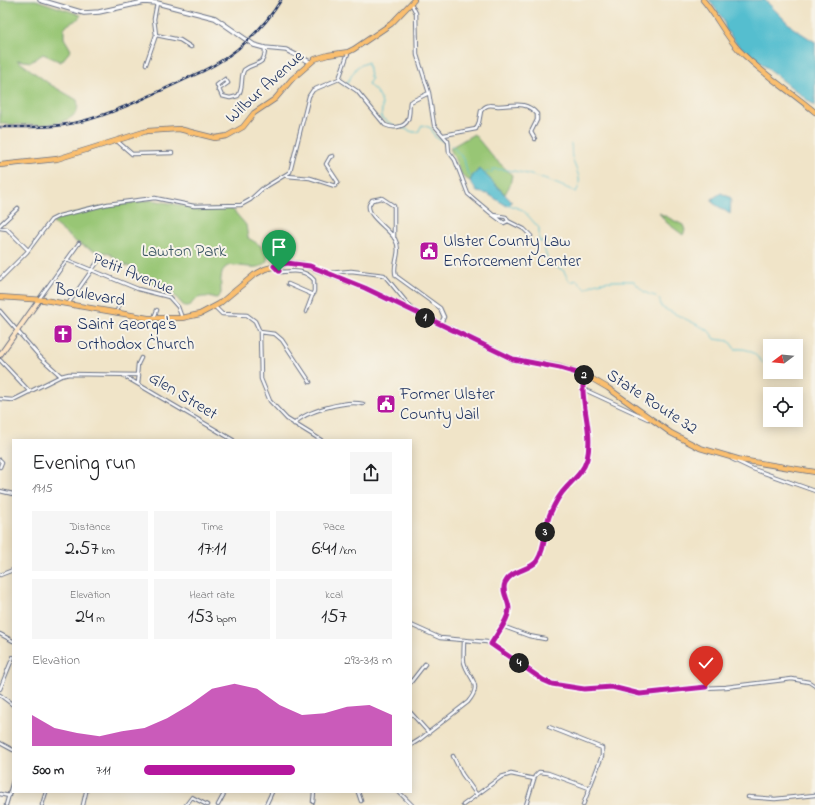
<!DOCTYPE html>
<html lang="en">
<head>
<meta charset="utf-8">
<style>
	:root { --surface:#fff; --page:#f6f6f6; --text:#202124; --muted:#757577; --accent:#b5179e }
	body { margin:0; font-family:"Indie Flower",sans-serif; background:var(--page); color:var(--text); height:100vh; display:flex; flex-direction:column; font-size:15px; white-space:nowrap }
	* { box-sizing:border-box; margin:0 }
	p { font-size:13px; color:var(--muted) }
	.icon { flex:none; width:22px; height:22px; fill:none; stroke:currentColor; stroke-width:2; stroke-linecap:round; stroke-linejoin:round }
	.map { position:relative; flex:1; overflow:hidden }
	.sheet { position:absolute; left:12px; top:439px; width:400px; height:354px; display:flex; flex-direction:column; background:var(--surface); border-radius:0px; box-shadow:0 2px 10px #0003 }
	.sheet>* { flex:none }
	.needle { width:26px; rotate:254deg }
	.fabs { position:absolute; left:763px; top:339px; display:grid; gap:8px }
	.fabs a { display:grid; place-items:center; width:40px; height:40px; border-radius:0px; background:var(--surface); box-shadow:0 2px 10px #0003; font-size:20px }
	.pin { position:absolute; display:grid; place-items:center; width:34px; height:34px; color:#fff; margin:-41px -17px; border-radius:50% 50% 50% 0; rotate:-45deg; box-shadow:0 0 4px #0007 }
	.pin .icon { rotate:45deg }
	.km { position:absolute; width:20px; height:20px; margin:-10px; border-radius:50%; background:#222; color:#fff; font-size:11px; line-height:20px; text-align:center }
	.round { display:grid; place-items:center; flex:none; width:42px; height:42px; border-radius:0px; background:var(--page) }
	.head { display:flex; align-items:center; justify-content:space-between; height:68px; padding:0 20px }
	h1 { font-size:22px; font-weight:600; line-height:30px }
	.figures { display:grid; grid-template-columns:repeat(3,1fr); gap:6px; height:68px; padding:4px 20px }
	.figures div { display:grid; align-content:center; border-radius:0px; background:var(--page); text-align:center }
	.figures b { font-size:20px; font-weight:600 }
	.figures small { font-size:11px; font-weight:400 }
	.figures p { font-size:11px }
	.chart { height:112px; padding:8px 20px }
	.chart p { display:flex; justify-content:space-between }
	.chart svg { width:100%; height:72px; margin-top:4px; fill:var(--accent); opacity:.7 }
	ul { padding:0 20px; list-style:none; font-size:13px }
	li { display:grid; grid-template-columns:64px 48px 1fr; align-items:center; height:30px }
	li i { height:10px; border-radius:5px; background:var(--accent) }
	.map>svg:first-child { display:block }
	.green { fill:#98c674; stroke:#5a7a69 }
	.water { fill:#54becf; stroke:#387696 }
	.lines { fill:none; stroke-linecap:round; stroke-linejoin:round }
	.stream { stroke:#54becf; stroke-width:1 }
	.minor-casing { stroke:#666e83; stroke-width:4.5 }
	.tertiary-casing { stroke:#666e83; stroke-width:5.5 }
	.secondary-casing { stroke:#666e83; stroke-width:6 }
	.primary-casing { stroke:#666e83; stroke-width:6 }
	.minor { stroke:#fff; stroke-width:2.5 }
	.tertiary { stroke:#fff; stroke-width:3.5 }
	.secondary { stroke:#fde5c5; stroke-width:4 }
	.primary { stroke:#fabe6e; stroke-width:4.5 }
	.rail-casing { stroke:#1b2f5e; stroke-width:2.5 }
	.rail { stroke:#f7f3e8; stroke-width:1; stroke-dasharray:3; stroke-linecap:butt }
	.route-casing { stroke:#fff; stroke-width:8 }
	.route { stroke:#b5179e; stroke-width:5 }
	.labels { text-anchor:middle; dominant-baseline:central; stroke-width:4; stroke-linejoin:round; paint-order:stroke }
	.street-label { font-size:17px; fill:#1b2f5e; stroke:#f7f3e8 }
	.poi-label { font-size:17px; fill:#1b2f5e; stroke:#f7f3e8; text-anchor:start }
	.park-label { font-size:17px; fill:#3a5564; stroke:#f7f3e8 }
</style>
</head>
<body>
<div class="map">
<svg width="815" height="805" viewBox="0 0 815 805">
	<rect width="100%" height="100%" fill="#f7f3e8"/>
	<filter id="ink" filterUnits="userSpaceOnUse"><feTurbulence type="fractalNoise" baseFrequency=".025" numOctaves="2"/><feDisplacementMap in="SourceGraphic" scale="8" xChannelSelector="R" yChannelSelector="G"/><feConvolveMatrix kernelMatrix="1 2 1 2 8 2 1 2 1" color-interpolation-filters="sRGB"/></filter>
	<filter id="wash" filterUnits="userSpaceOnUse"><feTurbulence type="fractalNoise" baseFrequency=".012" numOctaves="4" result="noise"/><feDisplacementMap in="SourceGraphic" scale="16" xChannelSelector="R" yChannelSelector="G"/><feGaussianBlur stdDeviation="0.9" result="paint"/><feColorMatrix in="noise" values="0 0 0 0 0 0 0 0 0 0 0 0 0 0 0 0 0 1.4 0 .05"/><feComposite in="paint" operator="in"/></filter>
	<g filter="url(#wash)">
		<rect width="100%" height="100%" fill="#f0e4c8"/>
		<path class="green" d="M0,0H36L81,15C77,22 69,22 64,28V38L71,50L61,62L43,54L31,62L17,60L51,85L77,100C86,132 17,124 0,124Z
			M474,134L492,156L512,175L510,185L505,194L480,169L473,175L470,181L462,176L450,148Z
			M152,200L207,210L227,208L233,210L246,225L248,238C255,242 271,250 267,260C262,275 234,261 226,267C219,273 221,286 221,294L217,298C206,297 197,294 190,306H184L174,295L152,283L132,268L125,265L108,253L92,250L76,242L53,223C62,211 135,202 152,200Z
			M659,213L683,225L685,230L683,235L667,223Z"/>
		<path class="water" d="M709,0H765L793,28L815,42V106L737,44L726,30L723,19Z
			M480,169L512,202L507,206L488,194L477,192L470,181L473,175Z
			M721,193L731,198L730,214L713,203L712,199Z"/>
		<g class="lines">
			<path class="stream" d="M345,86L357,67L368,62L370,77L372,78L368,84C371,88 375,89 377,93C384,101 382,110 381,118L395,126
				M400,127L413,132H418L422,125L431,128L435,137L447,143
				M450,144L464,159L467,172L471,177
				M484,175L487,172L491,173L493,169C521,169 551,181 576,192C584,179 575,170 572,157C571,154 572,149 571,144
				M507,204L523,210L539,228V242L547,241L549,243L544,248L549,264L563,270L570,282L577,280L585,289C598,279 618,281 634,281C636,284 640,288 643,291C652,298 660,292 661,307L708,330L715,339L729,341L735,349C750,348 753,352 763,363"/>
		</g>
	</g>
	<g filter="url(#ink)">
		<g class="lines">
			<g class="minor-casing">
				<path id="minor" d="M411,3L416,13L417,55L429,93L434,125L448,141L449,152L455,160L468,194L493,215L506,217L508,221L524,229L531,236
					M156,35L180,40L191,47
					M146,64L156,35L154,19L157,3
					M339,79L357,91L385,125C394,129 408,128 409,115C410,110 409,106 410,102L429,93
					M218,90L228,83L225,79L217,85L222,96L230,98L238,96C244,87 240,79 244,70C255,61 265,68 265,48
					M444,135L476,129L479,122L481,111C486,104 490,105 498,106C513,106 525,100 537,114V120L531,132L535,139
					M117,141L132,154L172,153
					M287,176L310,178L335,186L338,182L326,164L330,157L333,156
					M493,215L504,223L508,221
					M0,225L18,208
					M0,228L7,229L28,250
					M394,238V206L382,198L372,200L369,205C367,216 389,229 395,239C403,253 391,265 396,276L440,308L444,317L440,325
					M67,260L138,289L169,297L178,307L182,318
					M275,267L281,272C293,271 305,269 314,280V291L306,312
					M329,273L351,271L384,275L412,309
					M0,279L27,252L51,220L59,216L108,204L155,198L194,206L241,205L250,200L262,189L290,172L309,96L313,90L339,79L348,53
					M288,284L313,295
					M39,299L79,243
					M68,304L101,257
					M215,307L222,314L247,315L255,321L260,332L261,379L270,401L287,419L321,440
					M0,311L40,357L61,376
					M116,313L120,304
					M154,318L157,310
					M260,332L275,334L282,340L310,382
					M0,360L30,392
					M137,375L138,364L141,358
					M124,376L233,440
					M583,389L648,419
					M0,399L13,400L61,376L69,374L139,375L138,383
					M294,424C305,411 346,400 363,404
					M732,459L753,469L815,491
					M0,460L2,462L0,467
					M0,491L13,494
					M0,575L13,570
					M411,625L440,638L487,642L546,682L584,689L612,687L633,694L644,695L680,689L726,687L792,679L809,682L815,686
					M502,626L529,636L545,639
					M0,634L13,641
					M491,644C497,634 508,621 509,609C509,600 501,592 505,583C512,569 529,572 537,561C546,548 544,528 550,514C554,505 559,496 566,488C574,479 583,473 587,459C595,429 579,403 584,375
					M411,682L425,664
					M0,689L13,657
					M0,695L13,705
					M411,713L429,733
					M549,727L602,748V756L583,805
					M0,743L13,750
					M411,745L419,740L468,702C484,683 468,679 464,662C463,655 464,647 464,640
					M453,756L462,774L477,795
					M358,792L361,801
					M399,792L412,805
					M0,794L9,796
					M748,797L775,799L815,795
					M313,802L314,792
					M6,805L13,781
					M42,805L46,792
					M83,805L86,792
					M186,805L192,797L207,805
					M218,805L225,792
					M266,805L272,792
					M463,805L501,777L511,774L534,779
					M526,805L535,776L539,772L548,773L589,788"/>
			</g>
			<g class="tertiary-casing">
				<path id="tertiary" d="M40,0L84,13L99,12L144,2L157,3L215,18L254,45L265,48L286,50L310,62"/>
			</g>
			<g class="secondary-casing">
				<path id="secondary" d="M0,355L39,300"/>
			</g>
			<g class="primary-casing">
				<path id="primary" d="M703,0C716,15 724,34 739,50C761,73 790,91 815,112
					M0,165L57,159L147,131L179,129L215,138L227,136L243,127L254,113L275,99L292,79L315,59L328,55L348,52L354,49L391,24L414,0
					M0,297L44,300L148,318H182L200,314L219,304L254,275L265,269L287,263L302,264L365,288L513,359L560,367L589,377L608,388L671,433L700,448L741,460L815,472"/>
			</g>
			<use href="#minor" class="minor"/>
			<use href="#tertiary" class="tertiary"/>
			<use href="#secondary" class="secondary"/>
			<use href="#primary" class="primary"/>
			<g class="rail-casing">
				<path id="rail" d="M0,127C26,127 53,128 79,122C118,113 165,88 203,71C234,56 263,30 281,0"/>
			</g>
			<use href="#rail" class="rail"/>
		</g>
	</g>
	<g class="lines" filter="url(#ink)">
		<g class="route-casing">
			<path id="route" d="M279,271L274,266L287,263L310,266L365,288L513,359L560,368L584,375C579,403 594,430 587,459C583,472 575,478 566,488C559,495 554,505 550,514C544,528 546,548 537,561C529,571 512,569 505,583C501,592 509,600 509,609C508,621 497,634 491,644L543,680L552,684L584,689L612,687L640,694L706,687"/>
		</g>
		<use href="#route" class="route"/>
	</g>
	<defs>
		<g id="civic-square" transform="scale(1)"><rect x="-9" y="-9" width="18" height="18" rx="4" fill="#b5179e" stroke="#f7f3e8"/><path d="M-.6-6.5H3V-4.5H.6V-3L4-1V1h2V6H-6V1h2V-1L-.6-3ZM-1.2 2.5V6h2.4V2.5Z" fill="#fff"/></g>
		<g id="church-square" transform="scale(1)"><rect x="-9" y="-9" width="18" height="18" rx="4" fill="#b5179e" stroke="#f7f3e8"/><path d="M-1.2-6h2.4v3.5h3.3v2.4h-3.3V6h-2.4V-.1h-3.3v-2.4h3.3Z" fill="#fff"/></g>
	</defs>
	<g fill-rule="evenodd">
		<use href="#civic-square" x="429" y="251"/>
		<use href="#church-square" x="63" y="334"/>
		<use href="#civic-square" x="386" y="404"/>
	</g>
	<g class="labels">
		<g class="street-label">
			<text transform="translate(265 87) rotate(-42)">Wilbur Avenue</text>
			<text transform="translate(133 274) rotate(22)">Petit Avenue</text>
			<text transform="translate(90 295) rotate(10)">Boulevard</text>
			<text transform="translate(183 396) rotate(31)">Glen Street</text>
			<text transform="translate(652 402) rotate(33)">State Route 32</text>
		</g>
		<g class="poi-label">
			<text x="443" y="241">Ulster County Law<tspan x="443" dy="20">Enforcement Center</tspan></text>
			<text x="77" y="324">Saint George's<tspan x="77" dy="20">Orthodox Church</tspan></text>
			<text x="400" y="394">Former Ulster<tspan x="400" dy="20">County Jail</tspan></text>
		</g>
		<g class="park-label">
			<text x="184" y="251">Lawton Park</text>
		</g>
	</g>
</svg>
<div class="fabs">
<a><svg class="needle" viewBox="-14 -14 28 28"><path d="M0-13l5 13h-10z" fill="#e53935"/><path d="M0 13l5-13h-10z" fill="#757577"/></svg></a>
<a><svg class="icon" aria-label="locate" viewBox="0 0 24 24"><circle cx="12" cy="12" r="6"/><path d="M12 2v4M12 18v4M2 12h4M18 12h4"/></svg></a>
</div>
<div class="pin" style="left:279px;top:271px;background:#1e9e55"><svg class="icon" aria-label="arrive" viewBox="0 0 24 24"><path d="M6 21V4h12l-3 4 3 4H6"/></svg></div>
<div class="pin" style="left:706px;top:687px;background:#d93025"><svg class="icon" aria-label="check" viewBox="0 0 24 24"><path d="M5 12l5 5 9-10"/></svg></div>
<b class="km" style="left:425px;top:318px">1</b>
<b class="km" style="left:584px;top:375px">2</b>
<b class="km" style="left:545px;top:532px">3</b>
<b class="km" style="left:519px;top:663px">4</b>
<section class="sheet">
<div class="head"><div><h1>Evening run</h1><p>19:15</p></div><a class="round"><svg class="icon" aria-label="share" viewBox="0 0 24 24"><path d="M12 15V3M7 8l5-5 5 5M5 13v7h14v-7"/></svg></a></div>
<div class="figures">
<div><p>Distance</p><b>2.57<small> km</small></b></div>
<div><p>Time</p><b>17:11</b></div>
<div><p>Pace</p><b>6:41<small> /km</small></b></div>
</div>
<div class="figures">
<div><p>Elevation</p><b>24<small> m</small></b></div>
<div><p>Heart rate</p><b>153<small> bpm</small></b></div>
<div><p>kcal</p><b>157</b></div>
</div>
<div class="chart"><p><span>Elevation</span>293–313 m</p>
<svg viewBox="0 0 160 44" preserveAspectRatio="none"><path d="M0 44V25L10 33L20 36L30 38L40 35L50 33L60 27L70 19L80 9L90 6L100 9L110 19L120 25L130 24L140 20L150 19L160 25V44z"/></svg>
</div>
<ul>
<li><b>500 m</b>7:11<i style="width:61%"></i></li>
</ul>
</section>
</div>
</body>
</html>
